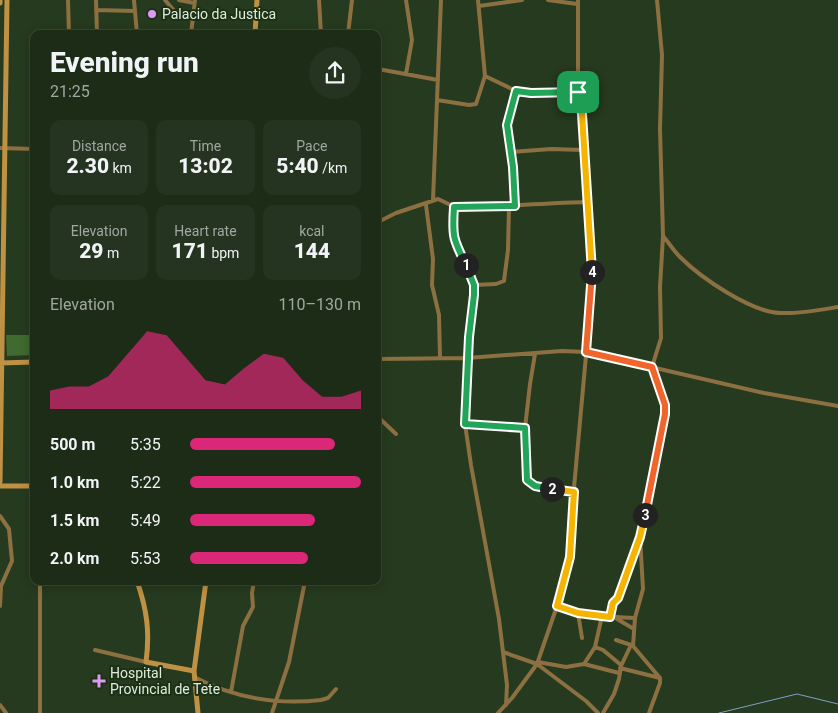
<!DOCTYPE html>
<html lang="en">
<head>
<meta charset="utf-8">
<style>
	:root { --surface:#1c2c17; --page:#253420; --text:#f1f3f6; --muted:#a0a7a1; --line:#3a4836; --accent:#db2777 }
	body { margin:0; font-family:Roboto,sans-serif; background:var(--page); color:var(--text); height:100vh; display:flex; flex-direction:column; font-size:19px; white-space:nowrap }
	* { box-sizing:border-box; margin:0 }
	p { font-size:16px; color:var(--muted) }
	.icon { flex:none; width:28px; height:28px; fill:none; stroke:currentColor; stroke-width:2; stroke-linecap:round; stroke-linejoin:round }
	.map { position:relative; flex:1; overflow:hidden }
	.drawer { position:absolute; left:30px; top:30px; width:351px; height:555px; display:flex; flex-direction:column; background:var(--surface); border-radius:10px; box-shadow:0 2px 12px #0003,0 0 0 1px var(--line) }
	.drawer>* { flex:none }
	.pin { position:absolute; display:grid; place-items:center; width:42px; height:42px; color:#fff; margin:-21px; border-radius:10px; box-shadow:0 2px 8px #0006 }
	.km { position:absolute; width:25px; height:25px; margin:-12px; border-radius:50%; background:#222; color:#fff; font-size:14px; line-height:25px; text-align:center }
	.round { display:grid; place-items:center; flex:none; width:52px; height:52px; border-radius:26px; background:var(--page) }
	.headline { display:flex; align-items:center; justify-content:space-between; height:85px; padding:0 20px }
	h1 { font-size:28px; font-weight:800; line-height:38px }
	.stats { display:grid; grid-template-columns:repeat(3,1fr); gap:8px; height:85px; padding:5px 20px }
	.stats div { display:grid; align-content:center; border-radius:10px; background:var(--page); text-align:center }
	.stats b { font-size:21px; font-weight:800 }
	.stats small { font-size:14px; font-weight:400 }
	.stats p { font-size:14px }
	.chart { height:140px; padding:10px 20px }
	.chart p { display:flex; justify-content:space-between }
	.chart svg { width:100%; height:90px; margin-top:5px; fill:var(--accent); opacity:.7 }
	ul { padding:0 20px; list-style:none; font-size:16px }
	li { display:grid; grid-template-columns:80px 60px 1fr; align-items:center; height:38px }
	li i { height:12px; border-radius:6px; background:var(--accent) }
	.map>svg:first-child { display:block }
	.green { fill:#406a30 }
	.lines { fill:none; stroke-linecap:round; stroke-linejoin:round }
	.stream { stroke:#81a0c5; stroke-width:1 }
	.street { stroke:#8d7042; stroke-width:4 }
	.secondary { stroke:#bf9144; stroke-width:5 }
	.split-1-casing { stroke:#fff; stroke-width:10 }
	.split-2-casing { stroke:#fff; stroke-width:10 }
	.split-3-casing { stroke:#fff; stroke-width:10 }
	.split-4-casing { stroke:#fff; stroke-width:10 }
	.split-5-casing { stroke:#fff; stroke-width:10 }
	.split-1 { stroke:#22a559; stroke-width:6 }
	.split-2 { stroke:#22a559; stroke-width:6 }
	.split-3 { stroke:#f5b400; stroke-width:6 }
	.split-4 { stroke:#f0652b; stroke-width:6 }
	.split-5 { stroke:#f5b400; stroke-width:6 }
	.poi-dot { fill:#dd99f3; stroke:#1c3015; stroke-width:2 }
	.labels { text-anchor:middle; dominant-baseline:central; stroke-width:4; stroke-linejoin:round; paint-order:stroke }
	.poi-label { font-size:14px; fill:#dfecdb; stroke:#1c3015; text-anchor:start }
</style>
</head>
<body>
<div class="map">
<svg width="838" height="713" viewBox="0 0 838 713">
	<rect width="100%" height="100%" fill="#263a1f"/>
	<path class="green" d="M6,335H34V355L7,356Z"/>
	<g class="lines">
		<path class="stream" d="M719,713L797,694L838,704"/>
		<path class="street" d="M68,0L69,34
			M96,0L97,34
			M134,0L137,34
			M165,0L176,13L193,17
			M179,0L194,3
			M319,0L321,34
			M406,0L412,40L406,74
			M548,0L577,4
			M479,6L522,0
			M96,10L135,11
			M191,34L195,0
			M348,34L352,0
			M378,69L438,80
			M485,76L516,91L531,93H578
			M437,100L469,105L476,104L485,76L478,0
			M0,148L34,149
			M511,152L551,149L584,150
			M433,200L441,0
			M426,205L433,259L432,285L439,315L440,358
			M515,206L513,167L507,125L516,91
			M455,207L453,234L454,241L474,285V295L470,324L467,358L465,424L471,465L499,619L507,685L506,705
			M378,222L396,213L438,199L455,207H459C502,207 545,203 587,202
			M663,236C669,243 674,251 680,257C701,278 751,312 780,313C799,314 820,310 838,307
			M474,285L496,284L504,281L508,250L509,207
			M535,354L530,384L525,428L527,480L535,486L574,492
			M378,359L467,358L562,351L586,352L764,393L838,406
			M378,417L396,434
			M465,424L525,428
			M0,516L9,529L12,561L1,586L0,606
			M557,606C583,615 608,617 635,618
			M578,613L582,638
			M609,617L613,603L618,598L639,539
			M617,619L634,629
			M616,640L631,645
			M595,647L603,650L621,665
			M95,650L146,662
			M503,652L537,664L586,701L598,713
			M538,662L566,667L584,664L595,647L602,616
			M584,664L619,673
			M620,668L660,678
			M194,677C234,698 277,705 321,700L328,698L336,689
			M231,692L243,626L253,607L252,593L254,581
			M0,705L6,713
			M40,713V581
			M272,713L289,662L305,581
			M498,713L512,698L537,664L557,606L570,557L572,510L593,278L582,114L578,93V0
			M603,713L614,694L619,679L621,666L631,645
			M649,713L660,683V678L633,646L635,618L643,589L640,537L665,414V405L652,367L661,338L660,287L663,236L660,129L662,55L657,0"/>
		<path class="secondary" d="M0,3V0
			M255,34L257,0
			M0,363L34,362
			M0,482L7,0
			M0,486H34
			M137,581C147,610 150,632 146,662L194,671
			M198,713L194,671L206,581"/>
	</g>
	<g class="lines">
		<g class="split-1-casing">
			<path id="split-1" d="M466,265C453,239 452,236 454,207L515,206L513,167L507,125L516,91L531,93L578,92"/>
		</g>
		<g class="split-2-casing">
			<path id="split-2" d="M466,265L474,285V295L469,337L465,424L525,428L527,480L535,486L552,489"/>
		</g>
		<g class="split-3-casing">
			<path id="split-3" d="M552,489L574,492L570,557L557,606L578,613L610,617L613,603L618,598L640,537L645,515"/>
		</g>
		<g class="split-4-casing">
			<path id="split-4" d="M592,272L586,352L652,367L665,405V414L645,515"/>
		</g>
		<g class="split-5-casing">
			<path id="split-5" d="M578,92L582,114L592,272"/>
		</g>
		<use href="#split-1" class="split-1"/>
		<use href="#split-2" class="split-2"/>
		<use href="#split-3" class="split-3"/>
		<use href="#split-4" class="split-4"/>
		<use href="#split-5" class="split-5"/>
	</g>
	<g class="poi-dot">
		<circle cx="152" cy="14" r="5"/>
		<path d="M96.5 673.5h5v5h5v5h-5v5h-5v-5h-5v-5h5z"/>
	</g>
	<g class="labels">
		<g class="poi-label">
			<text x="162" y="14">Palacio da Justica</text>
			<text x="110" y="673">Hospital<tspan x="110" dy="16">Provincial de Tete</tspan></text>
		</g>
	</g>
</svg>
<div class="pin" style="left:578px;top:92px;background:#1e9e55"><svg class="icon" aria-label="arrive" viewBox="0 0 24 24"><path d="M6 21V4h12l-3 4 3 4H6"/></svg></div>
<b class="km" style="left:466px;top:265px">1</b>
<b class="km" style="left:552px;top:489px">2</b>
<b class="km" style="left:645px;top:515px">3</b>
<b class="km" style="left:592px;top:272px">4</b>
<section class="drawer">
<div class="headline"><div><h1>Evening run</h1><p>21:25</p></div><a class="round"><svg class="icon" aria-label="share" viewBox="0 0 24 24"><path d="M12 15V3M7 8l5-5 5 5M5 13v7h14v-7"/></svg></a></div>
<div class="stats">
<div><p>Distance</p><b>2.30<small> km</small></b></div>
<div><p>Time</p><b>13:02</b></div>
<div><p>Pace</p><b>5:40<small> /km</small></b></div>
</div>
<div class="stats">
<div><p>Elevation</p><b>29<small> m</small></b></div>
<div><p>Heart rate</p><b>171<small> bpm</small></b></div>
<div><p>kcal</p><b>144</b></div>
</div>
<div class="chart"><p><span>Elevation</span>110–130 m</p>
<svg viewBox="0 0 160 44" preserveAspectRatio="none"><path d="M0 44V35L10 33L20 33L30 28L40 17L50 6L60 8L70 19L80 30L90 32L100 24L110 17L120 19L130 30L140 38L150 38L160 35V44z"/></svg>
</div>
<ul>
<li><b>500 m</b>5:35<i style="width:85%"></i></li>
<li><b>1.0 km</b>5:22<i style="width:100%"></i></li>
<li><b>1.5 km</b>5:49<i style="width:73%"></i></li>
<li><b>2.0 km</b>5:53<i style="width:69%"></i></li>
</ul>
</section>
</div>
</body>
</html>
